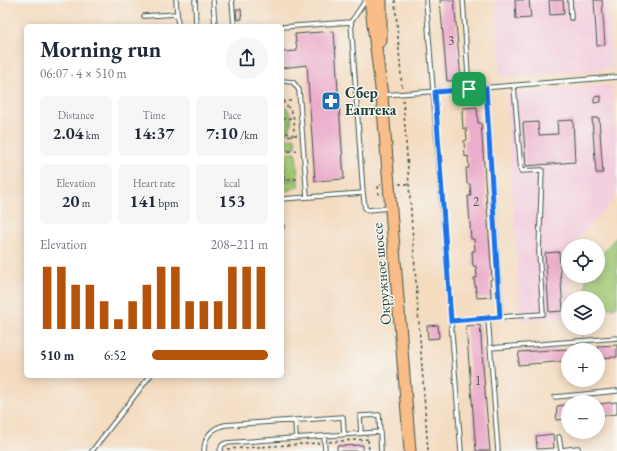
<!DOCTYPE html>
<html lang="en">
<head>
<meta charset="utf-8">
<style>
	:root { --surface:#fff; --page:#f6f6f7; --text:#1f2937; --muted:#747a83; --accent:#b45309 }
	body { margin:0; font-family:"EB Garamond",serif; background:var(--page); color:var(--text); height:100vh; display:flex; flex-direction:column; font-size:15px; white-space:nowrap }
	* { box-sizing:border-box; margin:0 }
	p { font-size:13px; color:var(--muted) }
	.icon { flex:none; width:22px; height:22px; fill:none; stroke:currentColor; stroke-width:2; stroke-linecap:round; stroke-linejoin:round }
	.map { position:relative; flex:1; overflow:hidden }
	.sheet { position:absolute; left:24px; top:24px; width:260px; height:354px; display:flex; flex-direction:column; background:var(--surface); border-radius:6px; box-shadow:0 2px 10px #0003 }
	.sheet>* { flex:none }
	.tools { position:absolute; left:561px; top:239px; display:grid; gap:8px }
	.tools a { display:grid; place-items:center; width:44px; height:44px; border-radius:50%; background:var(--surface); box-shadow:0 2px 10px #0003; font-size:20px }
	.pin { position:absolute; display:grid; place-items:center; width:34px; height:34px; color:#fff; margin:-17px; border-radius:8px; box-shadow:0 2px 6px #0006 }
	.round { display:grid; place-items:center; flex:none; width:42px; height:42px; border-radius:21px; background:var(--page) }
	.head { display:flex; align-items:center; justify-content:space-between; height:68px; padding:0 16px }
	h1 { font-size:22px; font-weight:700; line-height:30px }
	.metrics { display:grid; grid-template-columns:repeat(3,1fr); gap:6px; height:68px; padding:4px 16px }
	.metrics div { display:grid; align-content:center; border-radius:6px; background:var(--page); text-align:center }
	.metrics b { font-size:17px; font-weight:700 }
	.metrics small { font-size:11px; font-weight:400 }
	.metrics p { font-size:11px }
	.chart { height:112px; padding:8px 16px }
	.chart p { display:flex; justify-content:space-between }
	.chart svg { width:100%; height:72px; margin-top:4px; stroke:var(--accent); stroke-width:6 }
	ul { padding:0 16px; list-style:none; font-size:13px }
	li { display:grid; grid-template-columns:64px 48px 1fr; align-items:center; height:30px }
	li i { height:10px; border-radius:5px; background:var(--accent) }
	.map>svg:first-child { display:block }
	.built { fill:#f3cfdf }
	.green { fill:#a1c975; stroke:#608354 }
	.building { fill:#ecaccb }
	.lines { fill:none; stroke-linecap:round; stroke-linejoin:round }
	.service-casing { stroke:#3f5549; stroke-width:5.5 }
	.primary-casing { stroke:#3f5549; stroke-width:13 }
	.path { stroke:#3f5549; stroke-width:1.5; stroke-dasharray:3 3; stroke-linecap:butt }
	.service { stroke:#fff; stroke-width:3.5 }
	.primary { stroke:#f8bd88; stroke-width:11 }
	.route-casing { stroke:#fff; stroke-width:8 }
	.route { stroke:#1a73e8; stroke-width:5 }
	.labels { text-anchor:middle; dominant-baseline:central; stroke-width:3; stroke-linejoin:round; paint-order:stroke }
	.number-label { font-size:13px; fill:#52595a }
	.poi-label { font-size:15px; font-weight:bold; fill:#1f3d34; stroke:#f6f6f2; text-anchor:start }
	.street-label { font-size:15px; fill:#1f3d34; stroke:#f6f6f2 }
</style>
</head>
<body>
<div class="map">
<svg width="617" height="451" viewBox="0 0 617 451">
	<rect width="100%" height="100%" fill="#f6f6f2"/>
	<filter id="ink" filterUnits="userSpaceOnUse"><feTurbulence type="fractalNoise" baseFrequency=".025" numOctaves="2"/><feDisplacementMap in="SourceGraphic" scale="8" xChannelSelector="R" yChannelSelector="G"/><feConvolveMatrix kernelMatrix="1 2 1 2 8 2 1 2 1" color-interpolation-filters="sRGB"/></filter>
	<filter id="wash" filterUnits="userSpaceOnUse"><feTurbulence type="fractalNoise" baseFrequency=".012" numOctaves="4" result="noise"/><feDisplacementMap in="SourceGraphic" scale="16" xChannelSelector="R" yChannelSelector="G"/><feGaussianBlur stdDeviation="0.9" result="paint"/><feColorMatrix in="noise" values="0 0 0 0 0 0 0 0 0 0 0 0 0 0 0 0 0 1.4 0 .05"/><feComposite in="paint" operator="in"/></filter>
	<g filter="url(#wash)">
		<rect width="100%" height="100%" fill="#f4dcc1"/>
		<path class="built" d="M495,0H607L613,68L501,77Z
			M612,85L617,144V195L572,246H568V276H570L572,298H568V317L521,321L506,94Z"/>
		<path class="green" d="M282,104C292,111 294,121 288,132L282,135Z
			M295,138L296,147L282,148V139Z
			M296,152L298,178L286,179L284,153Z
			M298,180V187L282,192V181Z
			M617,236V306L612,308L598,305V298H590C585,292 585,283 587,276H598V260Z"/>
		<g id="blocks">
			<path class="building" d="M440,0H454L461,80L447,81Z
				M515,0H529L531,18L516,19Z
				M549,0H563L564,14L550,15Z
				M594,0H602L605,45L597,46Z
				M236,9H241L242,19L237,20Z
				M334,31L344,179L315,181L307,65L282,68V52L297,51L295,34Z
				M601,96V102L594,103V97Z
				M477,107L478,123H481L492,279L490,280L491,297L477,298L474,278H477L476,266H473L472,251H475L474,239H471L468,196H471L470,184H467L466,168H469L468,156L465,157L464,141L467,140L466,128L463,129L462,113L463,108Z
				M592,118H599L603,173H596Z
				M573,120L575,162L526,166L523,123L538,122L539,135L558,134L557,121Z
				M559,252L563,311L549,312L545,253Z
				M438,325L439,338L428,339L427,326Z
				M480,325L486,404L490,451H476L466,326Z
				M617,345V357L598,358V346Z
				M568,349V361L518,365L519,352Z
				M617,402V414L598,416V404Z
				M565,405V407H568V419L556,420L557,406Z
				M553,434L554,448L537,449L536,436Z
				M363,445V451H337V446Z"/>
		</g>
	</g>
	<g filter="url(#ink)">
		<use href="#blocks" fill-opacity="0" stroke="#3f5549" stroke-width="1"/>
		<g class="lines">
			<g class="service-casing">
				<path id="service" d="M176,0L178,26
					M195,0L196,26
					M213,0L215,26
					M232,0L234,26
					M366,0L351,22L363,193L365,208L368,210L389,208
					M426,0L451,321L488,318L498,451
					M570,0L571,18
					M144,16L177,14
					M282,27L351,22
					M282,81L293,82L299,90L307,197
					M486,88L501,317L488,318
					M469,89L617,77
					M383,95L469,89L463,0
					M282,199L363,193
					M282,227V226
					M501,317L543,314L539,252L542,170L521,171L514,86
					M451,321L461,451
					M490,348L617,338
					M555,397L617,391
					M295,420L296,438
					M361,433L360,416L379,415L380,432
					M324,436L325,451
					M559,437L561,450L578,448V451
					M92,451L150,376
					M204,451C204,437 212,428 225,425L343,417L344,434
					M220,451L222,445L226,443L380,432L381,451"/>
			</g>
			<g class="primary-casing">
				<path id="primary" d="M370,0L382,96L410,451
					M381,0V41"/>
			</g>
			<path class="path" d="M395,0L402,88
				M403,100L428,451
				M282,101H294
				M282,102C294,110 297,123 292,136
				M282,119L294,118
				M282,128L291,136
				M282,136L298,135
				M282,145L284,180
				M282,152L298,150
				M282,180L300,179
				M399,184H409
				M379,195L378,185H381
				M368,440L369,451
				M329,442L368,439
				M227,449L319,443"/>
			<use href="#service" class="service"/>
			<use href="#primary" class="primary"/>
		</g>
	</g>
	<g class="lines" filter="url(#ink)">
		<g class="route-casing">
			<path id="route" d="M486,88L500,317L451,321L435,92Z"/>
		</g>
		<use href="#route" class="route"/>
	</g>
	<defs>
		<g id="pharmacy-square" transform="scale(1)"><rect x="-9" y="-9" width="18" height="18" rx="4" fill="#1f6fb2" stroke="#f6f6f2"/><path d="M-2-6h4v4h4v4h-4v4h-4v-4h-4v-4h4Z" fill="#fff"/></g>
	</defs>
	<g fill-rule="evenodd">
		<use href="#pharmacy-square" x="331" y="101"/>
	</g>
	<g class="labels">
		<g class="number-label">
			<text x="451" y="40">3</text>
			<text x="476" y="201">2</text>
			<text x="478" y="380">1</text>
		</g>
		<g class="poi-label">
			<text x="345" y="92">Сбер<tspan x="345" dy="17">Еаптека</tspan></text>
		</g>
		<g class="street-label">
			<text transform="translate(381 274) rotate(-95)">Окружное шоссе</text>
		</g>
	</g>
</svg>
<div class="tools">
<a><svg class="icon" aria-label="locate" viewBox="0 0 24 24"><circle cx="12" cy="12" r="6"/><path d="M12 2v4M12 18v4M2 12h4M18 12h4"/></svg></a>
<a><svg class="icon" aria-label="layers" viewBox="0 0 24 24"><path d="M12 4l9 5-9 5-9-5zM3 14l9 5 9-5"/></svg></a>
<a>+</a>
<a>−</a>
</div>
<div class="pin" style="left:469px;top:89px;background:#1e9e55"><svg class="icon" aria-label="arrive" viewBox="0 0 24 24"><path d="M6 21V4h12l-3 4 3 4H6"/></svg></div>
<section class="sheet">
<div class="head"><div><h1>Morning run</h1><p>06:07 · 4 × 510 m</p></div><a class="round"><svg class="icon" aria-label="share" viewBox="0 0 24 24"><path d="M12 15V3M7 8l5-5 5 5M5 13v7h14v-7"/></svg></a></div>
<div class="metrics">
<div><p>Distance</p><b>2.04<small> km</small></b></div>
<div><p>Time</p><b>14:37</b></div>
<div><p>Pace</p><b>7:10<small> /km</small></b></div>
</div>
<div class="metrics">
<div><p>Elevation</p><b>20<small> m</small></b></div>
<div><p>Heart rate</p><b>141<small> bpm</small></b></div>
<div><p>kcal</p><b>153</b></div>
</div>
<div class="chart"><p><span>Elevation</span>208–211 m</p>
<svg viewBox="0 0 160 44" preserveAspectRatio="none"><path d="M5 44V6M15 44V6M25 44V17M35 44V17M45 44V27M55 44V38M65 44V27M75 44V17M85 44V6M95 44V6M105 44V27M115 44V27M125 44V27M135 44V6M145 44V6M155 44V6"/></svg>
</div>
<ul>
<li><b>510 m</b>6:52<i style="width:100%"></i></li>
</ul>
</section>
</div>
</body>
</html>
